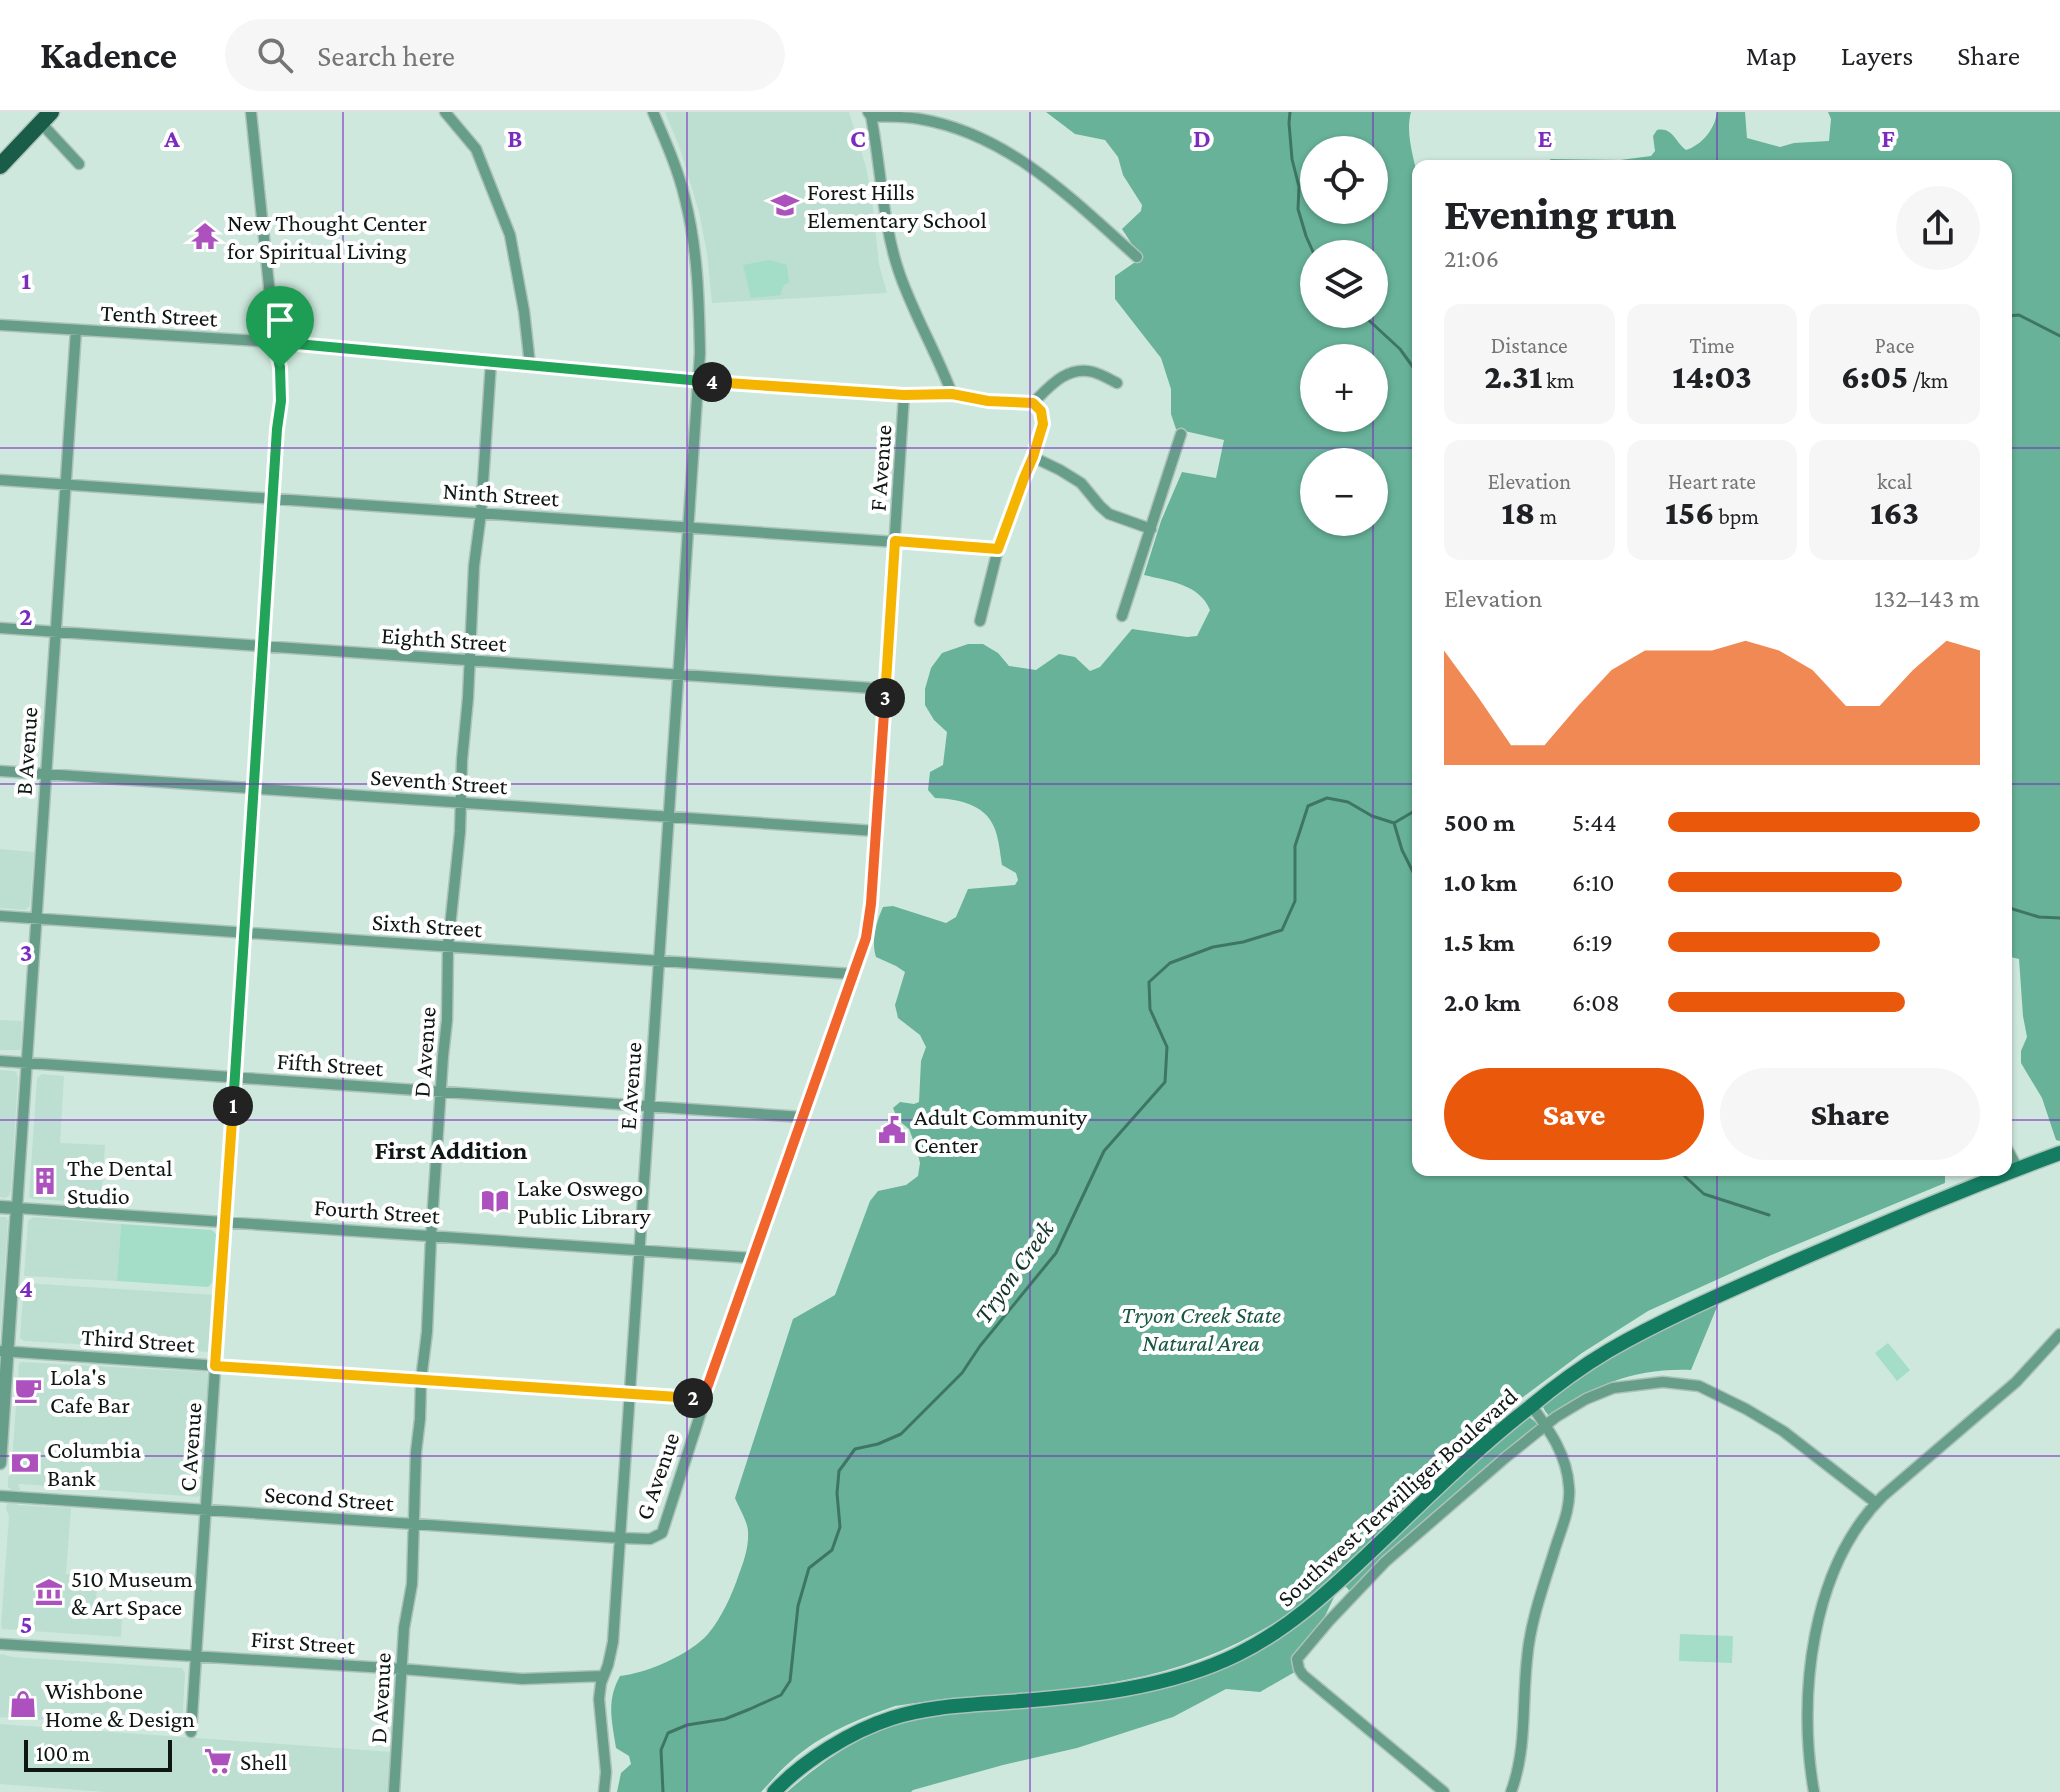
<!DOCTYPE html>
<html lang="en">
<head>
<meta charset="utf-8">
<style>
	:root { --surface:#fff; --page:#f6f6f6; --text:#202124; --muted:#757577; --line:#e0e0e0; --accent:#ea580c }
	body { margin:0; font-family:"Crimson Pro",serif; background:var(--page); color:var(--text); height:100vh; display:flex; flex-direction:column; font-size:30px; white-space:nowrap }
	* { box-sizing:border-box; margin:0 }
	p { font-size:26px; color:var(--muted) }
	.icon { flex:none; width:44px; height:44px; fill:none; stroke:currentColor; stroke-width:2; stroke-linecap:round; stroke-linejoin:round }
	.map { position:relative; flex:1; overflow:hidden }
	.drawer { position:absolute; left:1412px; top:48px; width:600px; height:1016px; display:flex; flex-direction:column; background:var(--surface); border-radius:16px; box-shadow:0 2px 6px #0004 }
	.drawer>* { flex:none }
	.buttons { position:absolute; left:1300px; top:24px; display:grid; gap:16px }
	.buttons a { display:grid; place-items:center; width:88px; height:88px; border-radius:50%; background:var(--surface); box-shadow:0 2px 6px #0004; font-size:40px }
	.scale { position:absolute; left:24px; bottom:20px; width:148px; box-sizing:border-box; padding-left:8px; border:4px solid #0e1714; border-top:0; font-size:22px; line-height:28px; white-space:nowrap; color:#0e1714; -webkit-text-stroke:6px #fff; paint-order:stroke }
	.pin { position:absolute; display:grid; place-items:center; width:68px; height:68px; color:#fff; margin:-82px -34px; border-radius:50% 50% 50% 0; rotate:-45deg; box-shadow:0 0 8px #0007 }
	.pin .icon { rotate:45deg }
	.km { position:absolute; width:40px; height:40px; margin:-20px; border-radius:50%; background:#222; color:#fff; font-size:22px; line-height:40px; text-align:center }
	.round { display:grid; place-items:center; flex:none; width:84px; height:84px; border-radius:42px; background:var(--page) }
	.overview { display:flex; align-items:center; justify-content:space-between; height:136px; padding:0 32px }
	h1 { font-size:44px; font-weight:800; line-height:60px }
	.metrics { display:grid; grid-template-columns:repeat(3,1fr); gap:12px; height:136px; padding:8px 32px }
	.metrics div { display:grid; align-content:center; border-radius:16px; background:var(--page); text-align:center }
	.metrics b { font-size:34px; font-weight:800 }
	.metrics small { font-size:22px; font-weight:400 }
	.metrics p { font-size:22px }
	.chart { height:224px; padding:16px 32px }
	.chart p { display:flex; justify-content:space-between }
	.chart svg { width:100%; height:144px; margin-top:8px; fill:var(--accent); opacity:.7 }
	.cta { display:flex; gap:16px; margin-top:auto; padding:16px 32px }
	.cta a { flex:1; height:92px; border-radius:48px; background:var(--accent); color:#fff; font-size:32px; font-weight:800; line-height:92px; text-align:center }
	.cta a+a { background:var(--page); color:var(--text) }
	ul { padding:0 32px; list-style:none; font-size:26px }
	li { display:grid; grid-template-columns:128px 96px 1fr; align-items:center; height:60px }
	li i { height:20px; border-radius:10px; background:var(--accent) }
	header { display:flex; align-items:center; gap:48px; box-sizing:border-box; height:112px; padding:0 40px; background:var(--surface); border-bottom:2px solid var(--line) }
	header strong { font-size:38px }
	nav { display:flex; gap:44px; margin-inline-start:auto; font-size:28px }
	.search { width:560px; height:72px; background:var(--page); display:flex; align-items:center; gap:20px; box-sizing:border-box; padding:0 28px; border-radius:44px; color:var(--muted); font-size:30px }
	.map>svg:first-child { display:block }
	.built { fill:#bddfd2 }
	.green { fill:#a4ddc8 }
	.forest { fill:#67b298; fill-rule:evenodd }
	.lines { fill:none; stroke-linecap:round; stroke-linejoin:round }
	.stream { stroke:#3e7663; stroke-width:3 }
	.minor-casing { stroke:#acc2ba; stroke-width:13 }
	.tertiary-casing { stroke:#acc2ba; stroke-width:15 }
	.secondary-casing { stroke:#acc2ba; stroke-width:17 }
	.primary-casing { stroke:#acc2ba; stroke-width:19 }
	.minor { stroke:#679e8a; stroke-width:10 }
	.tertiary { stroke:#679e8a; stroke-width:12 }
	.secondary { stroke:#147c61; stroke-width:14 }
	.primary { stroke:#195c48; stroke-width:16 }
	.split-1-casing { stroke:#fff; stroke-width:16 }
	.split-2-casing { stroke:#fff; stroke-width:16 }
	.split-3-casing { stroke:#fff; stroke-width:16 }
	.split-4-casing { stroke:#fff; stroke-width:16 }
	.split-5-casing { stroke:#fff; stroke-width:16 }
	.split-1 { stroke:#22a559; stroke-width:10 }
	.split-2 { stroke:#f5b400; stroke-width:10 }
	.split-3 { stroke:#f0652b; stroke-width:10 }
	.split-4 { stroke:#f5b400; stroke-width:10 }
	.split-5 { stroke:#22a559; stroke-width:10 }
	.grid { fill:none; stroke:#7b2cbf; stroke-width:2; stroke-opacity:0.55 }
	.labels { text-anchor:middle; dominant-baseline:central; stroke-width:8; stroke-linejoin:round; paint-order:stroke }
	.poi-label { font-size:24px; fill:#0e1714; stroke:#fff; text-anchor:start }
	.street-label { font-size:24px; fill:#0e1714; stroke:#fff }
	.park-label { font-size:24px; font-style:italic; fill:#185543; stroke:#fff }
	.neighbourhood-label { font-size:26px; font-weight:bold; fill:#0e1714; stroke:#fff }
	.water-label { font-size:26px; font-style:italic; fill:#11352a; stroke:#fff }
	.grid-label { font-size:26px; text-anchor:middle; font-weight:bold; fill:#7b2cbf; stroke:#fff; stroke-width:8; stroke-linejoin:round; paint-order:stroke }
</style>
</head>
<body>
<header>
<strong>Kadence</strong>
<div class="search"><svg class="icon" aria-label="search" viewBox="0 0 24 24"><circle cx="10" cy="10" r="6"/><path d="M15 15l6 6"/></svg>Search here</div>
<nav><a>Map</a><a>Layers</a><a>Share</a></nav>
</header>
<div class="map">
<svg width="2060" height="1680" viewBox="0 0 2060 1680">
	<rect width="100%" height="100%" fill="#cfe8de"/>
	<path class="built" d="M665,0H849L866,55L872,87L879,152L887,181L712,191L707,142L699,100L680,37Z
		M0,737L34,740L30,794L25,798L0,796Z
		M0,908L22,909L21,936L19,938H0Z
		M0,958L14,959L17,961L18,966L11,1079L9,1084L5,1086L0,1085Z
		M42,962L64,964L60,1031L105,1033L101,1091L33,1087L29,1085L37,966Z
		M0,1105H6L8,1109L0,1226Z
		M33,1105L121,1112L117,1169L24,1164L28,1109Z
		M24,1171L215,1183L211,1232L212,1238L210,1240L24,1229L20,1226Z
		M22,1250L206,1260L210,1264L201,1383L198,1385L20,1372L18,1373L21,1378H11L8,1375V1365L11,1363L19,1251Z
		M11,1389H15L18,1393L71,1396L66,1462L98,1464L95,1502L122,1504L121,1525L2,1517L1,1513L9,1404L6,1397L7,1391Z
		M2,1542L12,1545L182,1556L185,1561L182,1614L177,1617L0,1605V1543Z
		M0,1612L393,1640L390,1680H105L0,1672Z"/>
	<path class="green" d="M770,148L787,153L789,171C782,172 782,177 781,183L751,186L743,153Z
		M121,1112L212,1118L216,1122L212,1171L208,1175L117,1169Z
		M1888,1231L1910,1258L1897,1269L1875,1241Z
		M1680,1522L1733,1524L1732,1551L1679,1549Z"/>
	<path class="forest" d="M1046,0H1411C1405,21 1414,46 1418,67V1058H1945V1071L1769,1144L1648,1199L1582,1241L1523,1285L1312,1485C1257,1527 1194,1555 1125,1568C1050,1583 971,1582 895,1594C858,1607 821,1622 791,1649C780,1658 771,1670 761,1680H617L621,1661L631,1652L629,1644L616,1636C612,1609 606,1589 620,1564C647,1561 689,1543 708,1522C722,1505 732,1483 739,1462C744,1449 749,1434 748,1420C748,1410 739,1396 735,1386L793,1207L835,1183L870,1089L878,1079L906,1073L918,1064L920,1051L917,1038L909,1017L898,1008L893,996L900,990L914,992L919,990L921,949L926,935L920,923L898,906L895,893L905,860L896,854L876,845C871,830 876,810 883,795L893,794L946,811L956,805L968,777L1015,773L1018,768L1016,761L1002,753C1000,741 999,726 994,715C985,692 957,687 935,686L928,678L930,660L943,653L947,620L934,608L925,593V577L931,556L942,541L968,532H983L998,541L1009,554L1036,558L1059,542L1075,545L1090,559L1100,555L1132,517L1187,525L1197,524L1210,498C1200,472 1168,469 1144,463L1161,409L1182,360L1216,366L1224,328L1176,317L1171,302V277L1161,246L1115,187V164L1141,146L1122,117L1141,99L1142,93L1123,63L1118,45L1105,28L1075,22ZM1314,38H1374V98H1314ZM1314,142H1374V202H1314ZM1314,246H1374V306H1314ZM1314,350H1374V410H1314Z
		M1717,0H1745L1747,26L1780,35L1794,31L1829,29L1831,7L1828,0H2060V1029L2056,1028L2042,986L2021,951V939L2027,925L2023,904L2019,847L2006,844V54H1541L1551,47L1620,48L1651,44L1655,39L1653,24L1657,18C1673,15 1675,30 1686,38C1702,33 1715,17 1717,0Z
		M1719,1190L1691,1258C1635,1256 1594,1273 1549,1304C1544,1298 1541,1294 1544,1288L1626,1235Z
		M1528,1304L1539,1313L1351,1480L1344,1473L1523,1305Z
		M1335,1483L1300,1557L1260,1580L1226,1577L1173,1605L1077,1636L1003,1653L913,1678L911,1680H787C840,1634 879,1612 949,1600L1137,1581L1311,1502Z"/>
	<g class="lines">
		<path class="stream" d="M1290,0L1289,11L1292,47L1299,75L1298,97L1306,124L1314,142
			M1362,202L1400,237L1418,262
			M2006,204L2019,203L2060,224
			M1394,711L1402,738L1418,770
			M2006,795L2039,805L2060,806
			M1678,1058L1704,1082L1769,1103
			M663,1680L661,1638L668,1621L687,1613L725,1607L750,1597L781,1583L790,1569L798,1494L809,1456L832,1438L840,1415L837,1381L839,1359L855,1337L878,1332L901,1322L962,1261L980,1234L1056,1141L1104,1039L1165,970L1167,935L1150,897L1149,870L1170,851L1213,835L1243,830L1282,818L1295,789V734L1308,694L1327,686L1348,690L1372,704L1394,711L1418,697"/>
		<g class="minor-casing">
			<path id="minor" d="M445,0L476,37L510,123L524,199L530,253
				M868,0L871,4C881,55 882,108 898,157C912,200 936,239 952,282
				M871,4C887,5 904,4 920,7C1009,22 1073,88 1137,145
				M41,11L79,52
				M0,213L275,230L711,270L904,283L952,282L988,289L1033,291
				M76,218L17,1096L752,1146
				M1033,291C1049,275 1067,253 1093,260C1101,262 1109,267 1117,271
				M1033,345L1060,358L1081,371L1100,394L1109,402L1151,417
				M0,368L998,437
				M1122,504L1181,322
				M980,509L998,437L1024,366L1033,345L1043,312L1041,299L1033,291
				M0,516L886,577
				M0,659L876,719
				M0,804L852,862
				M0,949L802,1005
				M2006,1035L2018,1057
				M0,1239L703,1287
				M0,1384L620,1426L650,1427L662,1421L728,1216L866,826L871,792L904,283
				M0,1532L402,1557L522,1567L603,1564
				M191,1620L277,317C286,282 276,248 273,213C265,142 258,71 251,0
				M394,1680L404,1516L412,1472L416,1340L420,1307L421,1268L427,1220L431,1125L443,944L447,908L448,834L460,720L462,648L468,586L474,454L481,401L491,250
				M604,1680L606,1660L599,1587L601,1571L608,1553L613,1530L700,241C699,190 698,138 685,87C678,57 665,28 653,0
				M1444,1680L1303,1563L1299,1557L1297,1547L1329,1509L1385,1450L1505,1346L1556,1305L1586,1287L1613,1276L1663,1270L1699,1274L1746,1297L1783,1319L1876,1391
				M1511,1680C1527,1637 1522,1592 1527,1547C1530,1511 1543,1475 1554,1440C1560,1419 1571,1398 1569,1375C1567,1343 1550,1319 1531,1293
				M1814,1680C1797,1585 1811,1455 1883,1384L2016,1270L2060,1222"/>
		</g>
		<g class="tertiary-casing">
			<path id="tertiary" d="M0,1095L17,1096L0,1351"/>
		</g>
		<g class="secondary-casing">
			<path id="secondary" d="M774,1680C803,1649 851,1619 892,1606C929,1594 969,1593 1008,1590C1086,1584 1167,1577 1238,1542C1287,1518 1327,1481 1366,1444C1420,1393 1472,1340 1530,1295C1554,1275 1581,1255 1608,1239C1667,1205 1731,1178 1794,1150C1882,1112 1970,1074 2060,1041"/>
		</g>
		<g class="primary-casing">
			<path id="primary" d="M0,54L51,0"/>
		</g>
		<use href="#minor" class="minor"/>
		<use href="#tertiary" class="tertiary"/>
		<use href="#secondary" class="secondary"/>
		<use href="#primary" class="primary"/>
	</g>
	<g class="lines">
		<g class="split-1-casing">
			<path id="split-1" d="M233,994L277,317L281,289L280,256"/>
		</g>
		<g class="split-2-casing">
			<path id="split-2" d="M233,994L215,1254L693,1286"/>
		</g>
		<g class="split-3-casing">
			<path id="split-3" d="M693,1286L703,1287L866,826L871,792L885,586"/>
		</g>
		<g class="split-4-casing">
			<path id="split-4" d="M712,270L904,283L952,282L988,289L1033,291L1041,299L1043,312L1033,345L1024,366L998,437L895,429L885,586"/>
		</g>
		<g class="split-5-casing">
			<path id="split-5" d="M280,256L275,230L712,270"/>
		</g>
		<use href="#split-1" class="split-1"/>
		<use href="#split-2" class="split-2"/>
		<use href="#split-3" class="split-3"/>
		<use href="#split-4" class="split-4"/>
		<use href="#split-5" class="split-5"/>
	</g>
	<path class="grid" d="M343,0V1680M687,0V1680M1030,0V1680M1373,0V38M1717,0V54M1373,98V142M1373,202V246M1373,306V350M0,336H1418M2006,336H2060M1373,410V1680M0,672H1418M2006,672H2060M0,1008H1418M2006,1008H2060M1717,1058V1680M0,1344H2060"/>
	<defs>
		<g id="school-bare" transform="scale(2.16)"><path d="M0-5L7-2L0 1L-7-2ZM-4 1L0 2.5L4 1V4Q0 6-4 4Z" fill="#ac51bd" stroke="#fff" stroke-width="2.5" paint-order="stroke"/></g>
		<g id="temple-bare" transform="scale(2.16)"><path d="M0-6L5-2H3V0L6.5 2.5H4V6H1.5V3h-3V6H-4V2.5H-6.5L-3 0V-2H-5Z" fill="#ac51bd" stroke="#fff" stroke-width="2.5" paint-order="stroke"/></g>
		<g id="civic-bare" transform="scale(2.16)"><path d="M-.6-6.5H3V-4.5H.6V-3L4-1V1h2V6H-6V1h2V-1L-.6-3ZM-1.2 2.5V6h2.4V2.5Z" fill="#ac51bd" stroke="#fff" stroke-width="2.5" paint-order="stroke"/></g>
		<g id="building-bare" transform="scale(2.16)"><path d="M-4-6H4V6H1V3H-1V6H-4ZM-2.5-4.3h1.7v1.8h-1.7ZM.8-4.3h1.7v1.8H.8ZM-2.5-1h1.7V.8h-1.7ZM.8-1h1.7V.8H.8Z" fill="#ac51bd" stroke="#fff" stroke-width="2.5" paint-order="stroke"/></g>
		<g id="library-bare" transform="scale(2.16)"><path d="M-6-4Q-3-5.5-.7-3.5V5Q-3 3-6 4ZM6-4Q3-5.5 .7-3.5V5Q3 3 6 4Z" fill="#ac51bd" stroke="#fff" stroke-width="2.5" paint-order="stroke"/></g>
		<g id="cafe-bare" transform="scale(2.16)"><path d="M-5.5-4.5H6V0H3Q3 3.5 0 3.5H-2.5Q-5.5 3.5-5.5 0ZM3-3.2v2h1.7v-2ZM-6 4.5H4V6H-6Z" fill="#ac51bd" stroke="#fff" stroke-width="2.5" paint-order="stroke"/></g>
		<g id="bank-bare" transform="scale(2.16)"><path d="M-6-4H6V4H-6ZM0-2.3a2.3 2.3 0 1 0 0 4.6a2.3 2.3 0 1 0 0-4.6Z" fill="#ac51bd" stroke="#fff" stroke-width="2.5" paint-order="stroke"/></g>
		<g id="museum-bare" transform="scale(2.16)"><path d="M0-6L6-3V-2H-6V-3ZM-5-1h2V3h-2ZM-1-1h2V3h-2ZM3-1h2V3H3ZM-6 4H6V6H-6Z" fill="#ac51bd" stroke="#fff" stroke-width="2.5" paint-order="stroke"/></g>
		<g id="shop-bare" transform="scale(2.16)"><path d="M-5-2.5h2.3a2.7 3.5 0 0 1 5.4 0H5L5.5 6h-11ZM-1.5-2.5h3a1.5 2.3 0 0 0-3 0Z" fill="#ac51bd" stroke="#fff" stroke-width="2.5" paint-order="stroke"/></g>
		<g id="supermarket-bare" transform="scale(2.16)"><path d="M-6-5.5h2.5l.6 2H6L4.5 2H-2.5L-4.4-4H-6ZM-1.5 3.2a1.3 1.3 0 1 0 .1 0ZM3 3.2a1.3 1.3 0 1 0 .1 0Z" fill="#ac51bd" stroke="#fff" stroke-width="2.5" paint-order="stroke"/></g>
	</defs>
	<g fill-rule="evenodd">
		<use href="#school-bare" x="785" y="93"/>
		<use href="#temple-bare" x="205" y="124"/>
		<use href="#civic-bare" x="892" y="1018"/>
		<use href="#building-bare" x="45" y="1069"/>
		<use href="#library-bare" x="495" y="1089"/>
		<use href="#cafe-bare" x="28" y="1278"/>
		<use href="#bank-bare" x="25" y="1351"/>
		<use href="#museum-bare" x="49" y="1480"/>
		<use href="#shop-bare" x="23" y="1592"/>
		<use href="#supermarket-bare" x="218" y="1649"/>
	</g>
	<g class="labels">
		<g class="poi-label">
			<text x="807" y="79">Forest Hills<tspan x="807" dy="28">Elementary School</tspan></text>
			<text x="227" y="110">New Thought Center<tspan x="227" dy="28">for Spiritual Living</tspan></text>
			<text x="914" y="1004">Adult Community<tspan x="914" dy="28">Center</tspan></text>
			<text x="67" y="1055">The Dental<tspan x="67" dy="28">Studio</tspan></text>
			<text x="517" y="1075">Lake Oswego<tspan x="517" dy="28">Public Library</tspan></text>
			<text x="50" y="1264">Lola's<tspan x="50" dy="28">Cafe Bar</tspan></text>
			<text x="47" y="1337">Columbia<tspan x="47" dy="28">Bank</tspan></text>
			<text x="71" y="1466">510 Museum<tspan x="71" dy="28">&amp; Art Space</tspan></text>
			<text x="45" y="1578">Wishbone<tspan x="45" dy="28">Home &amp; Design</tspan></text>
			<text x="240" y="1649">Shell</text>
		</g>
		<g class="street-label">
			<text transform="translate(159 203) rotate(3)">Tenth Street</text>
			<text transform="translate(880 356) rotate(-86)">F Avenue</text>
			<text transform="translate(501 382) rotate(4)">Ninth Street</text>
			<text transform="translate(444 527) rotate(4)">Eighth Street</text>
			<text transform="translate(26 639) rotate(-86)">B Avenue</text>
			<text transform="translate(439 669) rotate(4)">Seventh Street</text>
			<text transform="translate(427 813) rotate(4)">Sixth Street</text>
			<text transform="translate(424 940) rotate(-86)">D Avenue</text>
			<text transform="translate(330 952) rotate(4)">Fifth Street</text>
			<text transform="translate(630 974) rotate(-86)">E Avenue</text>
			<text transform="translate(377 1099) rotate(4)">Fourth Street</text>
			<text transform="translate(138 1228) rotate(4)">Third Street</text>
			<text transform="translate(190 1335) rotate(-86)">C Avenue</text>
			<text transform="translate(657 1364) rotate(-71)">G Avenue</text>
			<text transform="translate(1397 1385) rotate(-42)">Southwest Terwilliger Boulevard</text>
			<text transform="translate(329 1386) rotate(4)">Second Street</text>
			<text transform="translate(303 1530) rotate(4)">First Street</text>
			<text transform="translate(380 1586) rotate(-87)">D Avenue</text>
		</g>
		<g class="park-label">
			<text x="1201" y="1202">Tryon Creek State<tspan x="1201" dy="28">Natural Area</tspan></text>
		</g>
		<g class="neighbourhood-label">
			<text x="451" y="1038">First Addition</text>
		</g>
		<g class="water-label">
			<text transform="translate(1014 1160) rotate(-55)">Tryon Creek</text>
		</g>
	</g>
	<g class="grid-label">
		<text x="172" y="35">A</text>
		<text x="515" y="35">B</text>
		<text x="858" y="35">C</text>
		<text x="1202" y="35">D</text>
		<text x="1545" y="35">E</text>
		<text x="1888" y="35">F</text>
		<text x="26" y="177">1</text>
		<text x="26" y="513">2</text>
		<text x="26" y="849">3</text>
		<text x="26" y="1185">4</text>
		<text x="26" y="1521">5</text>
	</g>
</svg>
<div class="buttons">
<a><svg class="icon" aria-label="locate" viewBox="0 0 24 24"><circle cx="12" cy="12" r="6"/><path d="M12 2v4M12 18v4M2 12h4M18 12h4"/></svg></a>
<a><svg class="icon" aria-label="layers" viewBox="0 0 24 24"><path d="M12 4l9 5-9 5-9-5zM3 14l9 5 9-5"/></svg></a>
<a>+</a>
<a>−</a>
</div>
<div class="scale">100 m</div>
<div class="pin" style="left:280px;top:256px;background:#1e9e55"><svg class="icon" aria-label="arrive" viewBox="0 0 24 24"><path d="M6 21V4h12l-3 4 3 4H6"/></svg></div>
<b class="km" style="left:233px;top:994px">1</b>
<b class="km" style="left:693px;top:1286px">2</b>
<b class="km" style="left:885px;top:586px">3</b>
<b class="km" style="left:712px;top:270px">4</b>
<section class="drawer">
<div class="overview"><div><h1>Evening run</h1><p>21:06</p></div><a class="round"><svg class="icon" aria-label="share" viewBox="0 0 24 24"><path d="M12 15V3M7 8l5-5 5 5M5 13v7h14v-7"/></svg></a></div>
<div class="metrics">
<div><p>Distance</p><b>2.31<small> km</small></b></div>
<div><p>Time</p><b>14:03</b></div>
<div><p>Pace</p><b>6:05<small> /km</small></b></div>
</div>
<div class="metrics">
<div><p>Elevation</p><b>18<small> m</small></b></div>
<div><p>Heart rate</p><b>156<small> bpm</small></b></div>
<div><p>kcal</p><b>163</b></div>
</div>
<div class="chart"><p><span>Elevation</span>132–143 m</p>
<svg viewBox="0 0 160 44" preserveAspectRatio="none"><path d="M0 44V9L10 23L20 38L30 38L40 26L50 15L60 9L70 9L80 9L90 6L100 9L110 15L120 26L130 26L140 15L150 6L160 9V44z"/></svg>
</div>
<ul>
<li><b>500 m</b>5:44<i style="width:100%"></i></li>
<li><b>1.0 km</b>6:10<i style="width:75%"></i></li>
<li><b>1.5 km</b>6:19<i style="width:68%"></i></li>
<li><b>2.0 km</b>6:08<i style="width:76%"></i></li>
</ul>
<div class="cta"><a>Save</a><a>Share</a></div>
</section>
</div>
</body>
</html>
